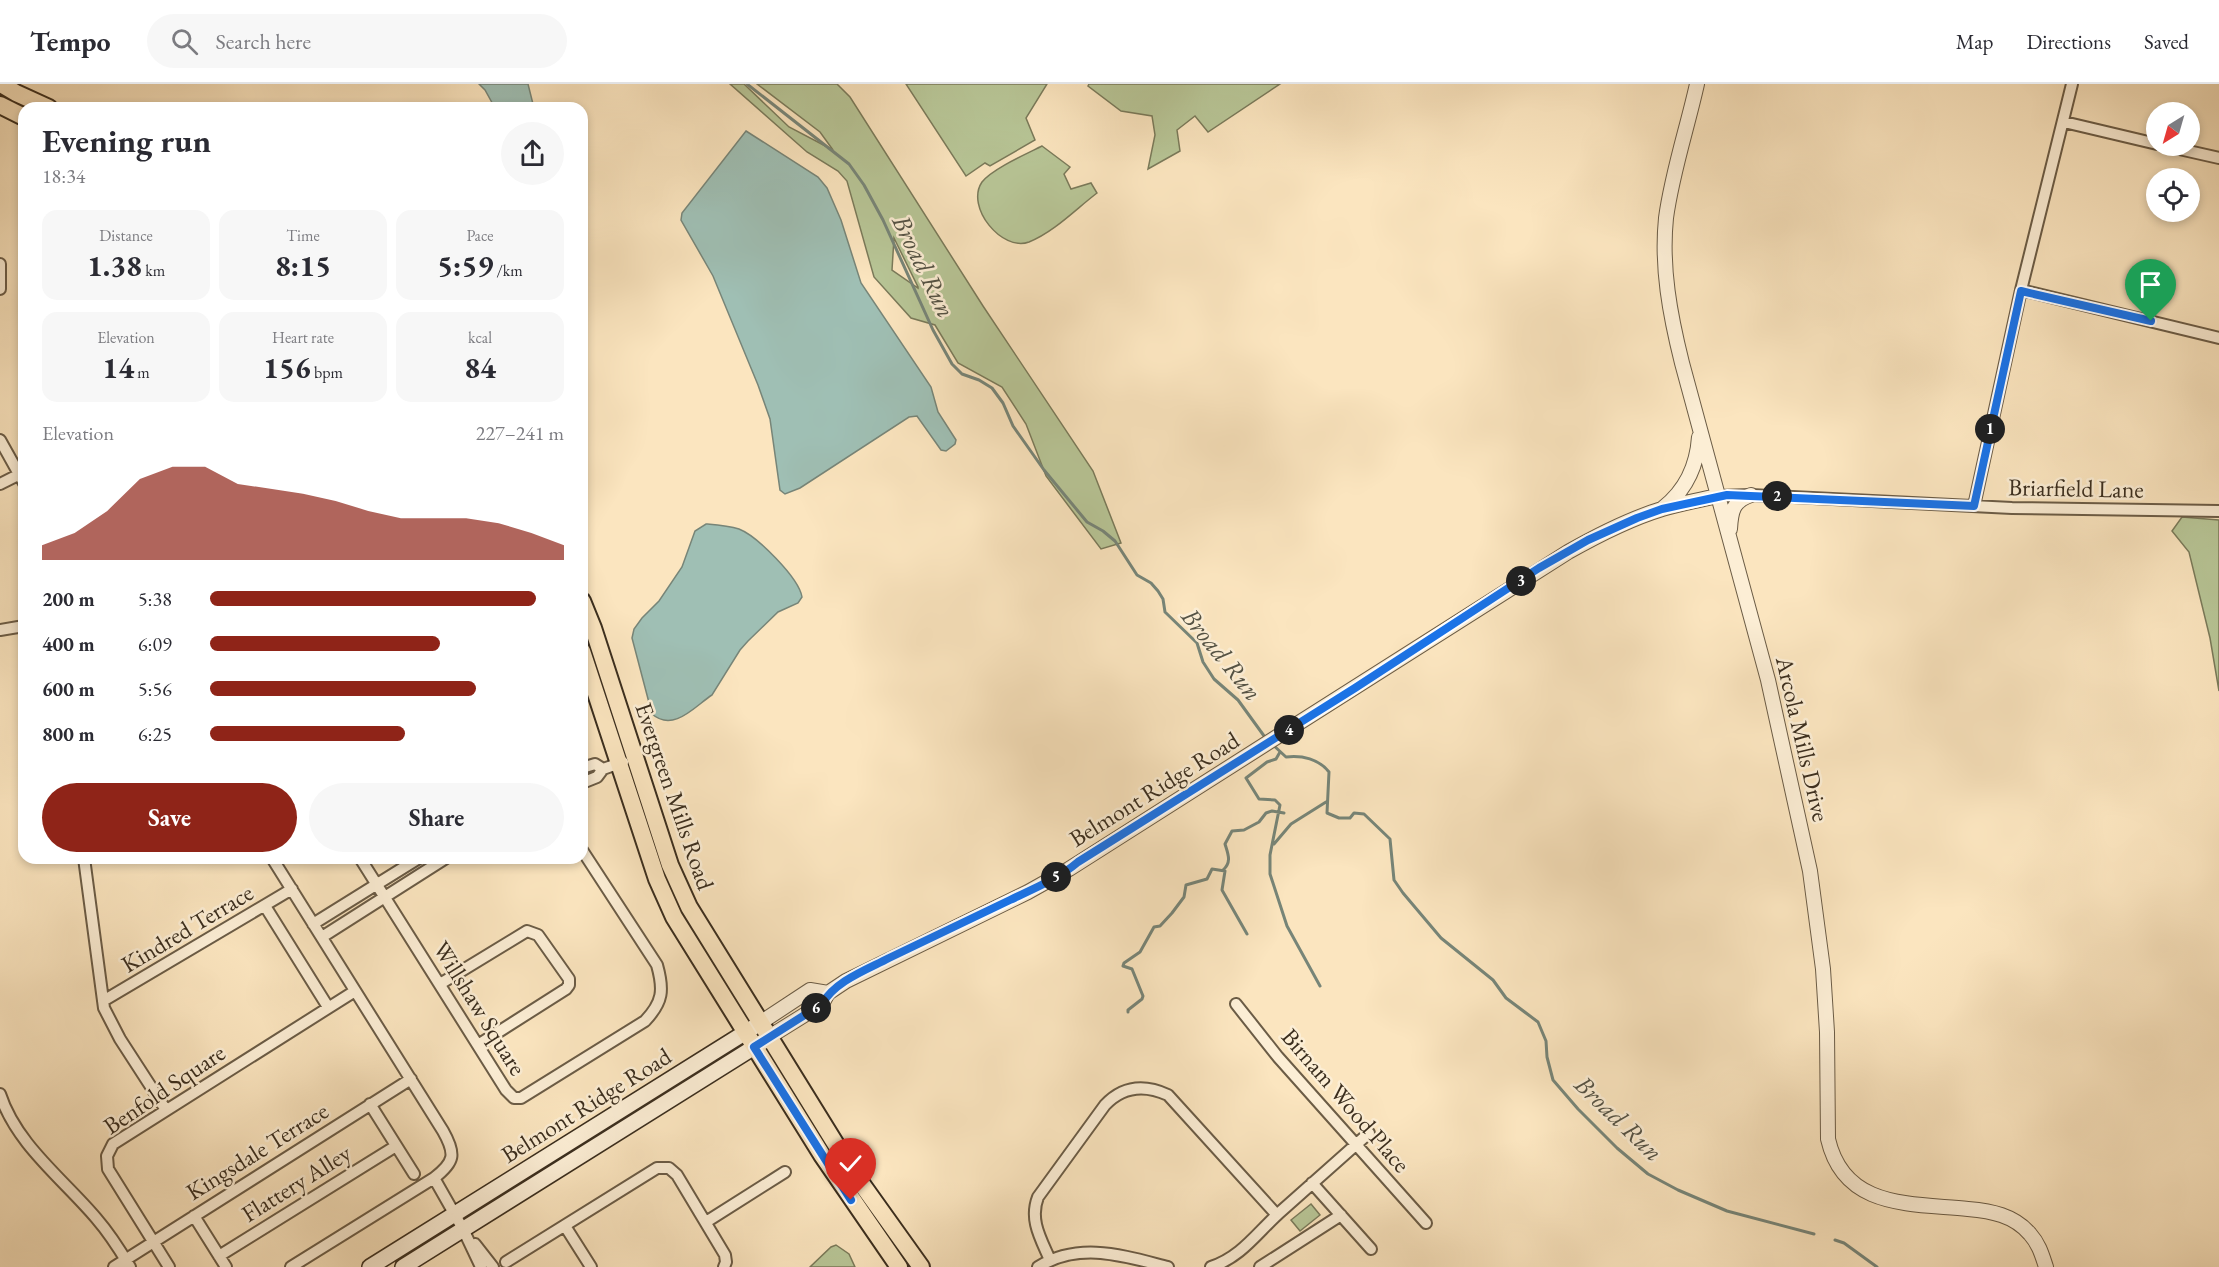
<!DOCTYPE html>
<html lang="en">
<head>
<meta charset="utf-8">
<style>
	:root { --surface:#fff; --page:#f7f7f7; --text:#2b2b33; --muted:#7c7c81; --line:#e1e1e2; --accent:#8f2418 }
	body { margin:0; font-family:"EB Garamond",serif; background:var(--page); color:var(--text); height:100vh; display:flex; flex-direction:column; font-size:22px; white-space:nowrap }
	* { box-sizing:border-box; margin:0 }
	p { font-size:20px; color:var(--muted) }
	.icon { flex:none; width:33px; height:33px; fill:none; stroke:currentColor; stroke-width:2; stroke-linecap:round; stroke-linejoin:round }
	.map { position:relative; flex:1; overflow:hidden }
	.sheet { position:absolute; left:18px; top:18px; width:570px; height:762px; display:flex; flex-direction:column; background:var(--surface); border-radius:18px; box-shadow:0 3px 9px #0003 }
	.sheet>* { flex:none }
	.needle { width:39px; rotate:217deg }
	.fabs { position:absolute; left:2146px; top:18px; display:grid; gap:12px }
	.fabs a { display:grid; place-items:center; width:54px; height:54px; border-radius:50%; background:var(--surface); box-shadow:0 3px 9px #0003; font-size:30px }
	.pin { position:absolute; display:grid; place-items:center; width:51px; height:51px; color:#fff; margin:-62px -26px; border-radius:50% 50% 50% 0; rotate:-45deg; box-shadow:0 0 6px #0007 }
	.pin .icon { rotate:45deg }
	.km { position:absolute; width:30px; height:30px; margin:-15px; border-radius:50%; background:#222; color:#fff; font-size:16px; line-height:30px; text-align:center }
	.round { display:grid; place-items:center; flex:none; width:63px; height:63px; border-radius:32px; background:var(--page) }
	.headline { display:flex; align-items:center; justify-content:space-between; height:102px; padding:0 24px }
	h1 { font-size:33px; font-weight:700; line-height:45px }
	.stats { display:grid; grid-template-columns:repeat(3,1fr); gap:9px; height:102px; padding:6px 24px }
	.stats div { display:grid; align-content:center; border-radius:15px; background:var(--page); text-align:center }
	.stats b { font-size:30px; font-weight:700 }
	.stats small { font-size:16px; font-weight:400 }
	.stats p { font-size:16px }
	.chart { height:168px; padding:12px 24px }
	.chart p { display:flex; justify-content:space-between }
	.chart svg { width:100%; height:108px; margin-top:6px; fill:var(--accent); opacity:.7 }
	.button { display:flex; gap:12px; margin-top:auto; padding:12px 24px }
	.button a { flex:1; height:69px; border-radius:36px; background:var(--accent); color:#fff; font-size:24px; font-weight:700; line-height:69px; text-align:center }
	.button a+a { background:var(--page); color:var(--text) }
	ul { padding:0 24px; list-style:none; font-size:20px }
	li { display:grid; grid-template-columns:96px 72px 1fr; align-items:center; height:45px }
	li i { height:15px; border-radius:8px; background:var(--accent) }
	header { display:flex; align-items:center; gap:36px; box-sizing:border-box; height:84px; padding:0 30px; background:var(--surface); border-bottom:2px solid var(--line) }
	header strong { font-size:28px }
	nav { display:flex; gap:33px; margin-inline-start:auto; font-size:21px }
	.search { width:420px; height:54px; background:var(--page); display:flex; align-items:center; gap:15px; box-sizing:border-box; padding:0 21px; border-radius:33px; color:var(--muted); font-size:22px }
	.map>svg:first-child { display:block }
	.green { fill:#b8c697; stroke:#7a7a5a; stroke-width:1.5; fill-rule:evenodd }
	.water { fill:#9fbfb4; stroke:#778578; stroke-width:1.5 }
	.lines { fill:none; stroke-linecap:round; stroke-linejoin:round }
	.stream { stroke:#778578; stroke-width:3 }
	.minor-casing { stroke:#6b5c46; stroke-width:14 }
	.tertiary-casing { stroke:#6b5c46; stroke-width:16 }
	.secondary-casing { stroke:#3b2e1e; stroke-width:18 }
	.primary-casing { stroke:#3b2e1e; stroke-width:20 }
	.minor { stroke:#fceed5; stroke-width:10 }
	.tertiary { stroke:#fceed5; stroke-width:14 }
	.secondary { stroke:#fceed5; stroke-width:15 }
	.primary { stroke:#fbe5bf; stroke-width:16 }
	.route-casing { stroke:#fff; stroke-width:12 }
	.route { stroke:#1a73e8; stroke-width:8 }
	.labels { text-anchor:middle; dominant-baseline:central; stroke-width:5; stroke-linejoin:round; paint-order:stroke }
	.street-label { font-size:24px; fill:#3b2e1e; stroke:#fceed5 }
	.water-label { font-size:26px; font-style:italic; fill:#545244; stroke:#fceed5 }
</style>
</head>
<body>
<header>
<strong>Tempo</strong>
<div class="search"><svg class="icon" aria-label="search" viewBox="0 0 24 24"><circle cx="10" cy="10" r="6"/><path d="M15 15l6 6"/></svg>Search here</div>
<nav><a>Map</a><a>Directions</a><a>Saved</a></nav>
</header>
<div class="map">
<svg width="2219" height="1183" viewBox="0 0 2219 1183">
	<rect width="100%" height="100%" fill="#fbe5bf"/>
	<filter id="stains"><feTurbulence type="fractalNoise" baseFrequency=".00333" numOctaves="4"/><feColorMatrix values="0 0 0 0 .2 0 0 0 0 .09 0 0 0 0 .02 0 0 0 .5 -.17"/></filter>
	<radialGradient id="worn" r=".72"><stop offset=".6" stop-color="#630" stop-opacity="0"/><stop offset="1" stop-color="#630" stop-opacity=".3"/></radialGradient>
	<path class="green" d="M730,0H744L789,43L833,66L820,48L757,0H837L850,13L983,222L1093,387L1121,459L1101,465L1046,392L1026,340L1002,303L958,279L935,241L911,234L874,193L847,97L838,87L807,68ZM894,154L918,203V204L892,186Z
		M906,0H1047L1026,34L1035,56L990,82L985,79L966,92Z
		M1089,0H1280L1208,48L1195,32L1177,46L1180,67L1148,85L1155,51L1152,32L1121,27L1088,2Z
		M1042,62L1070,83L1064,90L1071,105L1091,99L1097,109C1076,125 1054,148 1029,158C1002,168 965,123 982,98C992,85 1026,70 1042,62Z
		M2182,433L2219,436V607L2210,554L2189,468L2172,447Z
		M1311,1120L1320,1131L1300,1147L1291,1136Z
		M836,1161L849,1170L855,1183H810L831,1163Z"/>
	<path class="water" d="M479,0H528L534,24H495L485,6Z
		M746,47L818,93L827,104L841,136L861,199L931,303L938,328L956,356L955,360L946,367L941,366L917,332L909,333L800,404L785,410L780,406L770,335L758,301L713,192L681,136L682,129Z
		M706,440C717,441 729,442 739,445C757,452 799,494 802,513L798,519L778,528L748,557L740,566L712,611C696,621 674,649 652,630L632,554L634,545L642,534L659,517L682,483L695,447Z"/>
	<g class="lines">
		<path class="stream" d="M747,0L849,80L864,101L883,136L933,246L952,280L962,290L979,296L992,304L1003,319L1013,342L1044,386L1087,438L1103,447L1115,457L1137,491L1151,499L1158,507L1163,515L1165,528L1197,559L1203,578L1214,595L1238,616L1267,656
			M1272,660L1286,673C1302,671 1319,675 1329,688L1327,729L1339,734H1350L1354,729L1364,730L1390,755L1394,796L1403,809L1441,854L1493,896L1506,914L1538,938L1546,957L1547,973L1553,996L1578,1025L1617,1064L1648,1090L1678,1106L1727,1127L1814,1150
			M1280,668L1276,675L1267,678L1246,694L1259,715L1275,716L1280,721L1270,771V790L1287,842L1320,902
			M1274,760L1291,740L1326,718
			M1223,786C1232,778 1228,770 1225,760L1232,747L1244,746L1259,738L1266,729L1272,727L1284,729
			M1128,928V926L1142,915L1143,912L1132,885L1123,882L1124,879L1140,868L1154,843L1160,842L1172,829L1184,813L1186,801L1207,795L1212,785L1225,787L1222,806L1247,850
			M1835,1156L1844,1159L1877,1183"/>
		<g class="minor-casing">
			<path id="minor" d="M2064,38L2157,60
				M2166,62L2219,74
				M0,180V205
				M2021,206L2219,254
				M0,356L24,399
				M0,400L20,390
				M1717,412L1751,411L2012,424L2219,427
				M1974,422L2021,206L2072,0
				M0,546L24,542
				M582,684L595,680L603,685
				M582,699L597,693L603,685L623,678
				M84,774L104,924L120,955L166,1026
				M272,774L443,1047C456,1070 455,1078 434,1094L291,1183
				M360,774L506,1006L514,1014H521L645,937C663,918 664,906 657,881L582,766
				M265,822L328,923
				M313,840L419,774
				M322,853L446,774
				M440,900L527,847L538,851L569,895V901L566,905L478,961
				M103,917L292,805
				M1236,920L1278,973L1426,1139
				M0,1010C16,1060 63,1095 96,1134C109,1149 120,1166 130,1183
				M370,1020L414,1090
				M434,1094L463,1145L481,1183
				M1312,1099L1371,1165
				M194,1132L226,1183
				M706,1138L785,1088
				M565,1142L591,1183
				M475,1160L493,1183
				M219,1172L396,1062
				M1050,1176C1041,1155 1029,1136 1038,1113L1105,1021C1123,1002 1144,1000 1168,1011L1277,1131
				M506,1178L657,1084H669L677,1091L725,1171L726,1178L724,1183
				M114,1183L411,995
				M169,1183L108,1085L107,1072L113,1060L355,907
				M1038,1183C1080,1157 1124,1172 1168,1183
				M1211,1183C1241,1173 1256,1150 1279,1129C1309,1102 1339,1076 1369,1049
				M1260,1183L1341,1131"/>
		</g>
		<g class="tertiary-casing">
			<path id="tertiary" d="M1697,0C1687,45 1672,89 1666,134C1661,183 1670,231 1682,279L1768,596L1810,787L1823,885L1827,948L1828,1055C1844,1125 1910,1119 1968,1125C1991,1127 2014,1131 2030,1150C2039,1160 2042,1171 2046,1183
				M1663,424C1686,406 1697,383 1699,353
				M1730,445C1731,427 1733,417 1751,411
				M760,939L810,906L828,909
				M769,953L822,920L828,909L846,897L1028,808L1069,785L1568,468C1598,451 1629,435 1662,425C1680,420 1699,416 1717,412"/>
		</g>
		<g class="secondary-casing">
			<path id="secondary" d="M370,1183L754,943
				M403,1183L764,957"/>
		</g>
		<g class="primary-casing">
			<path id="primary" d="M1,0L16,9L49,24
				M0,21L24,33
				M582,517L593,544L670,781L689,823L851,1085L921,1183
				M582,567L657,795L674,833L822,1071L899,1183"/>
		</g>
		<use href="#minor" class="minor"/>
		<use href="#tertiary" class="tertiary"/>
		<use href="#secondary" class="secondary"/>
		<use href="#primary" class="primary"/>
	</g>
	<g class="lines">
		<g class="route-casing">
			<path id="route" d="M851,1116L754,963L822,920C835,897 866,886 889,874C929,855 969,836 1010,816C1033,805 1058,795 1078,778L1355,604L1539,484L1588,456L1637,434L1662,425L1727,411L1974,422L2021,207L2151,237"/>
		</g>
		<use href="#route" class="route"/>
	</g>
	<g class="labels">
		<g class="street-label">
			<text transform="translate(2076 404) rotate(1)">Briarfield Lane</text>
			<text transform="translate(1803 655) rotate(77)">Arcola Mills Drive</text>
			<text transform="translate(1154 705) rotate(-32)">Belmont Ridge Road</text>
			<text transform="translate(675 712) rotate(71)">Evergreen Mills Road</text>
			<text transform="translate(187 844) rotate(-31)">Kindred Terrace</text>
			<text transform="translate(480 924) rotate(58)">Willshaw Square</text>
			<text transform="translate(164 1005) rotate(-34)">Benfold Square</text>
			<text transform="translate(1346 1016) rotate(49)">Birnam Wood Place</text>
			<text transform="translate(586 1021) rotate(-32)">Belmont Ridge Road</text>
			<text transform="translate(257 1067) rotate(-32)">Kingsdale Terrace</text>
			<text transform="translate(296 1099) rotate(-32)">Flattery Alley</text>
		</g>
		<g class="water-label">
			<text transform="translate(924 182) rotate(64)">Broad Run</text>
			<text transform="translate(1222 570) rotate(51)">Broad Run</text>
			<text transform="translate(1619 1034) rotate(44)">Broad Run</text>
		</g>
	</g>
	<rect width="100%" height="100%" filter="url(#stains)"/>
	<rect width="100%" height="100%" fill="url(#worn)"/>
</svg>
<div class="fabs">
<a><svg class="needle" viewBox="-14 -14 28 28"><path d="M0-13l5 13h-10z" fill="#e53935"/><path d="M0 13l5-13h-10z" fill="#7c7c81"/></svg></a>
<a><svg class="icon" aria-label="locate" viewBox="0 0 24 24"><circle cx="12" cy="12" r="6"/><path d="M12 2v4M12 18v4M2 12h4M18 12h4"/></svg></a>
</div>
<div class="pin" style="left:2151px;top:237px;background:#1e9e55"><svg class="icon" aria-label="arrive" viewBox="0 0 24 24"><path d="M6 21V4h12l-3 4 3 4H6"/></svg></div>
<div class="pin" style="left:851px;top:1116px;background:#d93025"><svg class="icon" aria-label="check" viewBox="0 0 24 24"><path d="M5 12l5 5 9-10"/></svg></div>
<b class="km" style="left:1990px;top:345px">1</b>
<b class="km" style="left:1777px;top:412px">2</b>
<b class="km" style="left:1521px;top:497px">3</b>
<b class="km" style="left:1289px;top:646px">4</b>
<b class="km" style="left:1056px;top:793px">5</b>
<b class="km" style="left:816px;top:924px">6</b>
<section class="sheet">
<div class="headline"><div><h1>Evening run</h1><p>18:34</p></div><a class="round"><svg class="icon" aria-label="share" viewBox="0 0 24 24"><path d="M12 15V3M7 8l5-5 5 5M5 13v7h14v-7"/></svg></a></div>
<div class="stats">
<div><p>Distance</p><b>1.38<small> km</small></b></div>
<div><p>Time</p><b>8:15</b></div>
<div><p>Pace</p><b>5:59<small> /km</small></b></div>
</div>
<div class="stats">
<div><p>Elevation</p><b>14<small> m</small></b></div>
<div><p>Heart rate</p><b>156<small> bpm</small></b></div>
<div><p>kcal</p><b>84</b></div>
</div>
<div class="chart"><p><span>Elevation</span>227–241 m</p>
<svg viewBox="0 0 160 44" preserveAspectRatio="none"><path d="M0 44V38L10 33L20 24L30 11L40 6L50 6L60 13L70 15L80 17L90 20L100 24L110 27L120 27L130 27L140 29L150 33L160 38V44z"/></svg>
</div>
<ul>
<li><b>200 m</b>5:38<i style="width:92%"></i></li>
<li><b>400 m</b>6:09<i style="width:65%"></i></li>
<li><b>600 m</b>5:56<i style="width:75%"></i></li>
<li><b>800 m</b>6:25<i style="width:55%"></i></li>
</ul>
<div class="button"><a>Save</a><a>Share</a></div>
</section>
</div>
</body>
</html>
